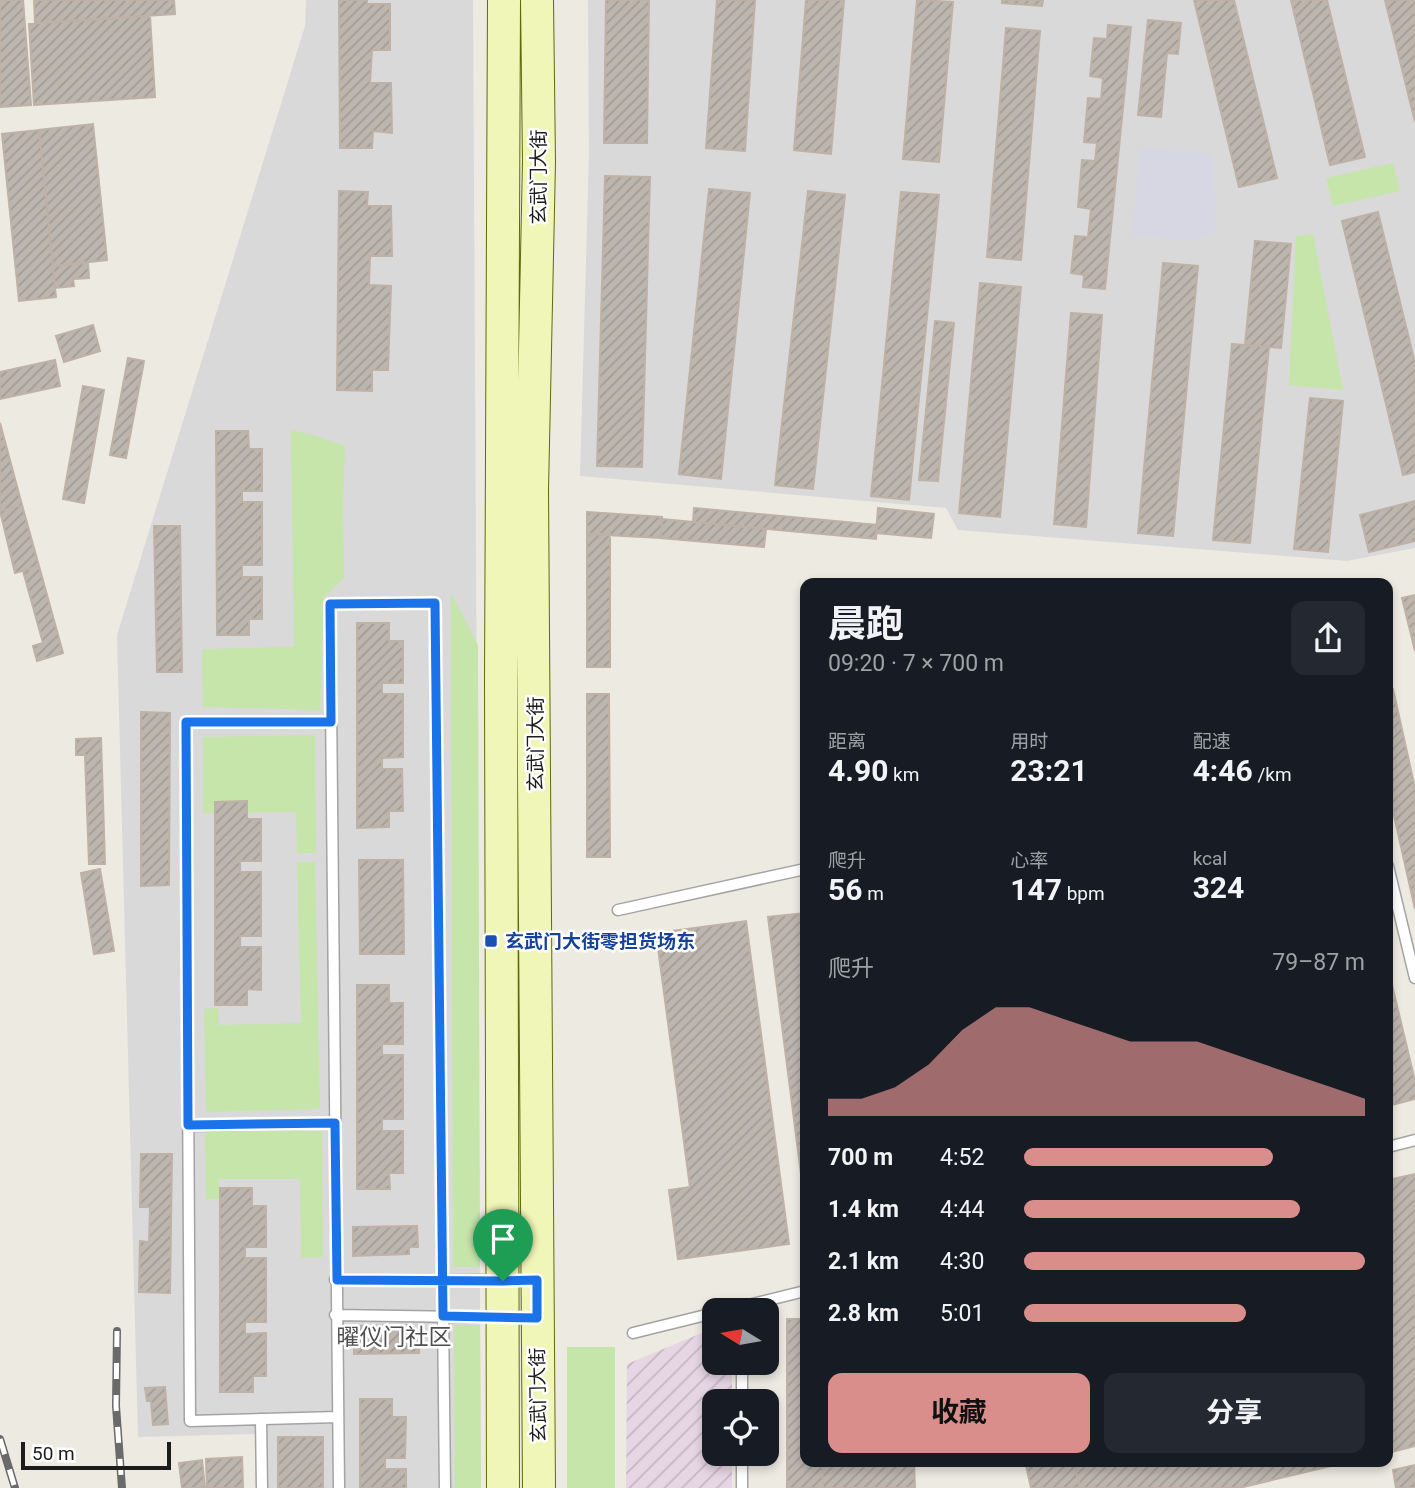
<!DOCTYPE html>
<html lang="zh">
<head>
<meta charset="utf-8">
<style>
	:root { --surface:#171b24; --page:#242831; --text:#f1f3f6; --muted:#9ea1a6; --accent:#da8e8c }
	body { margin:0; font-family:Roboto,"Noto Sans SC",sans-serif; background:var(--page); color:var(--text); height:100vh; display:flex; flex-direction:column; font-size:26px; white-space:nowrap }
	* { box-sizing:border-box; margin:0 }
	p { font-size:23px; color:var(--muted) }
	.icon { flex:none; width:38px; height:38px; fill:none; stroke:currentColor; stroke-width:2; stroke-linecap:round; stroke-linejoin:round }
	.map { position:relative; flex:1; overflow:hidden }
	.side { position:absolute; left:800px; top:578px; width:593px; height:889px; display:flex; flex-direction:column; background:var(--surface); border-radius:14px; box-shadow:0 4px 10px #0003 }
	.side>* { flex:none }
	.needle { width:46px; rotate:281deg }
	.fabs { position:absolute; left:702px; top:1298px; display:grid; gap:14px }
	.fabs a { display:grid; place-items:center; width:77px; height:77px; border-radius:14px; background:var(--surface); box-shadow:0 4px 10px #0003; font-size:35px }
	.scale { position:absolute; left:21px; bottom:18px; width:150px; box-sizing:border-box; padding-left:7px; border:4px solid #1c1c1c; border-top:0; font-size:19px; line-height:24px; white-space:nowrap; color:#1c1c1c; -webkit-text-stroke:5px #fff; paint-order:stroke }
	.pin { position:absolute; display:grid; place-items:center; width:60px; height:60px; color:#fff; margin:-72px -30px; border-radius:50% 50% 50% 0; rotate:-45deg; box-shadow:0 0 7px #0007 }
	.pin .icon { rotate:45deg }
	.round { display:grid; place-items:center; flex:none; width:74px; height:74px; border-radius:14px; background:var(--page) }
	.head { display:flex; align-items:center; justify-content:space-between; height:119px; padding:0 28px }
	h1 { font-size:38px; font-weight:700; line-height:52px }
	.stats { display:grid; grid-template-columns:repeat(3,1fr); gap:10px; height:119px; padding:7px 28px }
	.stats div { display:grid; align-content:center }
	.stats b { font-size:30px; font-weight:700 }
	.stats small { font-size:19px; font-weight:400 }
	.stats p { font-size:19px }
	.chart { height:196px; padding:14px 28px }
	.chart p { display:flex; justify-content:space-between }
	.chart svg { width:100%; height:126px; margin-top:7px; fill:var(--accent); opacity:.7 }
	.cta { display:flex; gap:14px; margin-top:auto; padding:14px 28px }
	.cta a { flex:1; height:80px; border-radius:14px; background:var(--accent); color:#111; font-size:28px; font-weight:700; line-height:80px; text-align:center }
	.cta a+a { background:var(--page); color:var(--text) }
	ul { padding:0 28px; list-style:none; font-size:23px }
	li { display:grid; grid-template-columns:112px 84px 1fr; align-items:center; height:52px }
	li i { height:18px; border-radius:9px; background:var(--accent) }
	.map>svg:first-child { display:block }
	.residential { fill:#dad9d9 }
	.industrial { fill:url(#industrial-furrows) }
	.grass { fill:#c5e5aa }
	.plaza { fill:#d7d7e3 }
	.building { fill:url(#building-hatch); stroke:#beb1a6; stroke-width:2 }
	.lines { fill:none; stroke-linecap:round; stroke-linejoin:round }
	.lane-casing { stroke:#a3a3a3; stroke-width:13 }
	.secondary-casing { stroke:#5d6c0a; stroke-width:34 }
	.lane { stroke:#fff; stroke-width:10 }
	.secondary { stroke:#f0f5b8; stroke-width:32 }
	.rail-casing { stroke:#6a6a6a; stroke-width:8 }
	.rail { stroke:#fff; stroke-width:5; stroke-dasharray:16; stroke-linecap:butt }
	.route-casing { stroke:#fff; stroke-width:14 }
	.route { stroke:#1a73e8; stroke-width:9 }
	.transit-dot { fill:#1a4fb4; stroke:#fff; stroke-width:2.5 }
	.labels { text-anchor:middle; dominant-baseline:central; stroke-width:5; stroke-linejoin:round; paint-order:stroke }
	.street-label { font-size:19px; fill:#1c1c1c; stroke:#fff }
	.transit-label { font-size:19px; font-weight:bold; fill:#164399; stroke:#fff; text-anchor:start }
	.quarter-label { font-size:23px; fill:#4f4f4f; stroke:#fff }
</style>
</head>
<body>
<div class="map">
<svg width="1415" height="1488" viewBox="0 0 1415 1488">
	<defs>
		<pattern id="industrial-furrows" width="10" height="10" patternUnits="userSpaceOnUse" patternTransform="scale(1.75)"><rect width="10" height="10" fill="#e6d5e2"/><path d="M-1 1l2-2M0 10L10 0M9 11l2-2" fill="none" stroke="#c5b6c1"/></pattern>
		<pattern id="building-hatch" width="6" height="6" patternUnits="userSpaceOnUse" patternTransform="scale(1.75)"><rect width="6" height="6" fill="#bdb6af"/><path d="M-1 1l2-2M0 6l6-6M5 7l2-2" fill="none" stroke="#a29c96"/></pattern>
	</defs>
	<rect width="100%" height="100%" fill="#edeae2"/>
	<path class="residential" d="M306,0H473L481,1488H256L255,1434L138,1437L117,635L305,26Z
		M588,0H1415V548L1347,561L958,530L946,508L580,476L589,154Z"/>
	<path class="industrial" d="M714,1328V1363H732V1402H714V1454H732V1488H626L627,1364Z"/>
	<path class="grass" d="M1393,163L1400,191L1333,206L1326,178Z
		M1313,234L1343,390L1289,385L1296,236Z
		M291,430L316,436L345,446L343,501L344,578L324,597L320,710L203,707L202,649L294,647Z
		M451,593L478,645L480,1267H453Z
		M315,735L316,853H297L296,812L203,813V737Z
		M297,862H315L320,1109L206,1112L204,1009L218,1008L219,1025L301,1023Z
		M322,1131L323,1257L301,1258L300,1179H219V1199H206L205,1132Z
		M454,1325H480L481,1488H455Z
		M567,1347H615V1488H567Z"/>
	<path class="plaza" d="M1140,148L1213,154L1216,230L1196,241L1132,236Z"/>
	<path class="building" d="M0,0H23L31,105L0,107Z
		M34,0H174L175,14L35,23Z
		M339,0H367V4H390V50H372L370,83H391L392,133L373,131L372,148H340Z
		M606,0H649L647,143H604Z
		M717,0H755L745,151L706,148Z
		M806,0H844L831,154L794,150Z
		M917,0L953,2L939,162L903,159Z
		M1002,0H1043L1042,6L1002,3Z
		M1194,0H1234L1277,178L1239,187Z
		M1291,0H1327L1365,157L1330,165Z
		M1385,0H1415V122Z
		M150,16L155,97L34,105L29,24Z
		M1148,20L1181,23L1178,54L1167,53L1161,117L1138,115Z
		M1108,25L1131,27L1105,289L1083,287L1084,275L1071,273L1075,236L1088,237L1091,209L1078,207L1082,160L1095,161L1097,143L1084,142L1088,98L1101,99L1103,78L1090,76L1094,38L1107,39Z
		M1006,28L1040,31L1021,260L987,257Z
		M93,124L107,260L53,266L39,130Z
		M39,130L56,297L19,301L2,134Z
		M605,176L650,177L642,467L597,466Z
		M709,189L750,193L721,479L679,474Z
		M339,191L368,192L367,206H391L392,256H370L369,285L391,286L388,370H372V391L337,390Z
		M808,191L845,195L813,489L775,485Z
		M901,192L939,195L909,500L871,496Z
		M1378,212L1415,363V472L1403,475L1342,221Z
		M1255,241L1291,244L1281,348L1245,345Z
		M88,263L89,278L73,279L74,286L55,288L53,266Z
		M1163,263L1198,266L1173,536L1138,533Z
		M980,283L1021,287L1000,517L959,513Z
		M1071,313L1102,315L1086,527L1054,524Z
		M935,321L954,323L938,481L919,480Z
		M93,325L100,351L64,362L56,336Z
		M1232,344L1269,347L1250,543L1213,540Z
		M128,358L144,361L126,458L110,455Z
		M55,360L60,386L0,399V372Z
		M83,386L104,390L84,503L63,499Z
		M1310,398L1343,401L1328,552L1294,549Z
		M0,423L22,505L0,511Z
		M216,431H248L249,449H262V491H242V502H262V565H242V577H262V619H249V635H217Z
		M1415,501V541L1369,552L1360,515Z
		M22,505L39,566L15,573L0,511Z
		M694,508L877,525L876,539L693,522Z
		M878,508L934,514L931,538L876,533Z
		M587,512L662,517L661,538L587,534Z
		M662,519L766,529L764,547L661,538Z
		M154,526H180L182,672H157Z
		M587,534H610V667H587Z
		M39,566L63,653L37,661L33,646L43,643L23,571Z
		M1415,595V651L1402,598Z
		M357,623H389V641H403V683H382V694H403V757L382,758V769H402L403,811H389V827L357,828Z
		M1393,689L1415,788V909L1388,789V690Z
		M587,694H609L610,857H587Z
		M141,712L170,713L169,885L141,886Z
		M101,738L105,864H89L85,755H76V739Z
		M247,801V819H261V861H240V872H261V936H240V947H261V990L247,989V1005H215V802Z
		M359,860H403L404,954H360Z
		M100,869L114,951L94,954L81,873Z
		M805,913V1205L768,917Z
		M746,921L789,1244L678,1259L669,1190L690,1187L656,933Z
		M1388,968L1415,1081V1099L1388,1106Z
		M357,985H389V1003H403V1044H382V1055H403V1119H382V1131H403V1173H389L390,1189H357Z
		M141,1154H172L170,1293L139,1292L140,1241L149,1242L150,1207H140Z
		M1415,1174V1446L1388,1453V1180Z
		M220,1188H252V1206H266V1247H245V1258H266V1322H245V1334L266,1333V1376H253V1392H220Z
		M417,1226L418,1247H409V1254L353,1256V1227Z
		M787,1319H805V1461H822L823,1488H787Z
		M410,1325V1333L419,1332V1353L354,1354V1326Z
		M165,1387L168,1424L153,1425L151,1401H147L145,1388Z
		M360,1399H392V1417H406L405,1458H385V1469H406V1488H360Z
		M278,1437H323V1488H278Z
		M242,1457L243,1488H207L206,1459Z
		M202,1460L205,1488H182L179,1463Z
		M822,1461H914L915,1488H823Z
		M1025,1461H1074L1080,1488H1031Z
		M1074,1461H1352L1239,1488H1080Z
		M1415,1465V1488H1396L1393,1470Z"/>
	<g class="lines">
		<g class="lane-casing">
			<path id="lane" d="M331,722H186L190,1421L338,1417
				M1388,866L1415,978
				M618,910L805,869
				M188,1126L335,1123
				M1388,1147L1415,1140
				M335,1280H534
				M724,1311L805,1291
				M335,1315L534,1318
				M633,1333L714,1313
				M742,1402V1363
				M261,1419L262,1488
				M339,1488L330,604L435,603L445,1488
				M742,1488V1454"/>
		</g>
		<g class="secondary-casing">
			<path id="secondary" d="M537,0L539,162L532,490L539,1488
				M503,1488L501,684L504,0"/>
		</g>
		<use href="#lane" class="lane"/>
		<use href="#secondary" class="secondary"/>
		<g class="rail-casing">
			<path id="rail" d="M117,1331L116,1406L122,1488
				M0,1439L15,1488"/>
		</g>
		<use href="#rail" class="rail"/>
	</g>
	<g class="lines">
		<g class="route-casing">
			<path id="route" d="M503,1281L337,1280L335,1123L188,1125L186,722H331L330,604L435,603C438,840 440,1078 443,1316L537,1318V1280L503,1281"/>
		</g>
		<use href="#route" class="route"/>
	</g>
	<rect class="transit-dot" x="484" y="934" width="14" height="14" rx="3.5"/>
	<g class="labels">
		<g class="street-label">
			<text transform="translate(538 177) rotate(-90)">玄武门大街</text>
			<text transform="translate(535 744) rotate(-90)">玄武门大街</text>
			<text transform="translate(538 1395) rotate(-91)">玄武门大街</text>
		</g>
		<g class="transit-label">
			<text x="505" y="941">玄武门大街零担货场东</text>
		</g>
		<g class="quarter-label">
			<text x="394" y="1337">曜仪门社区</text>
		</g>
	</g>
</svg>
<div class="fabs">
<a><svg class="needle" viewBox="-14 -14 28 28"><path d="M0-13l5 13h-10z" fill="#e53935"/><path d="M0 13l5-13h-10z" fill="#9ea1a6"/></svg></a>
<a><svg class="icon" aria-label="locate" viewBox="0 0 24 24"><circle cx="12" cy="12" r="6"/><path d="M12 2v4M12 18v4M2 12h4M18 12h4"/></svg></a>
</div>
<div class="scale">50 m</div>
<div class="pin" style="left:503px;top:1281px;background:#1e9e55"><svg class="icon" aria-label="arrive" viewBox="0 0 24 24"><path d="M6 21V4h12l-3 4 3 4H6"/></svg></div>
<section class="side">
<div class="head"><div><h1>晨跑</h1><p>09:20 · 7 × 700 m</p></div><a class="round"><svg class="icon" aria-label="share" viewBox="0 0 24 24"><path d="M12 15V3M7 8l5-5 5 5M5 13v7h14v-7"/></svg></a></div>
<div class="stats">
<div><p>距离</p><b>4.90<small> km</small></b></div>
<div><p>用时</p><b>23:21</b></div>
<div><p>配速</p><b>4:46<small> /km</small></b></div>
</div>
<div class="stats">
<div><p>爬升</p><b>56<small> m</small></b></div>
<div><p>心率</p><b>147<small> bpm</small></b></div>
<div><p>kcal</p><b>324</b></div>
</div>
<div class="chart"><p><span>爬升</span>79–87 m</p>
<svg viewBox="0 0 160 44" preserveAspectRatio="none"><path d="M0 44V38L10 38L20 34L30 26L40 14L50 6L60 6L70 10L80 14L90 18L100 18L110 18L120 22L130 26L140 30L150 34L160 38V44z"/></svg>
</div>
<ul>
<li><b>700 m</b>4:52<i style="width:73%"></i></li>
<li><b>1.4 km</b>4:44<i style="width:81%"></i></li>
<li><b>2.1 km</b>4:30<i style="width:100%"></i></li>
<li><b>2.8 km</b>5:01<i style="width:65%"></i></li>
</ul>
<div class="cta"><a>收藏</a><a>分享</a></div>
</section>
</div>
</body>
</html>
